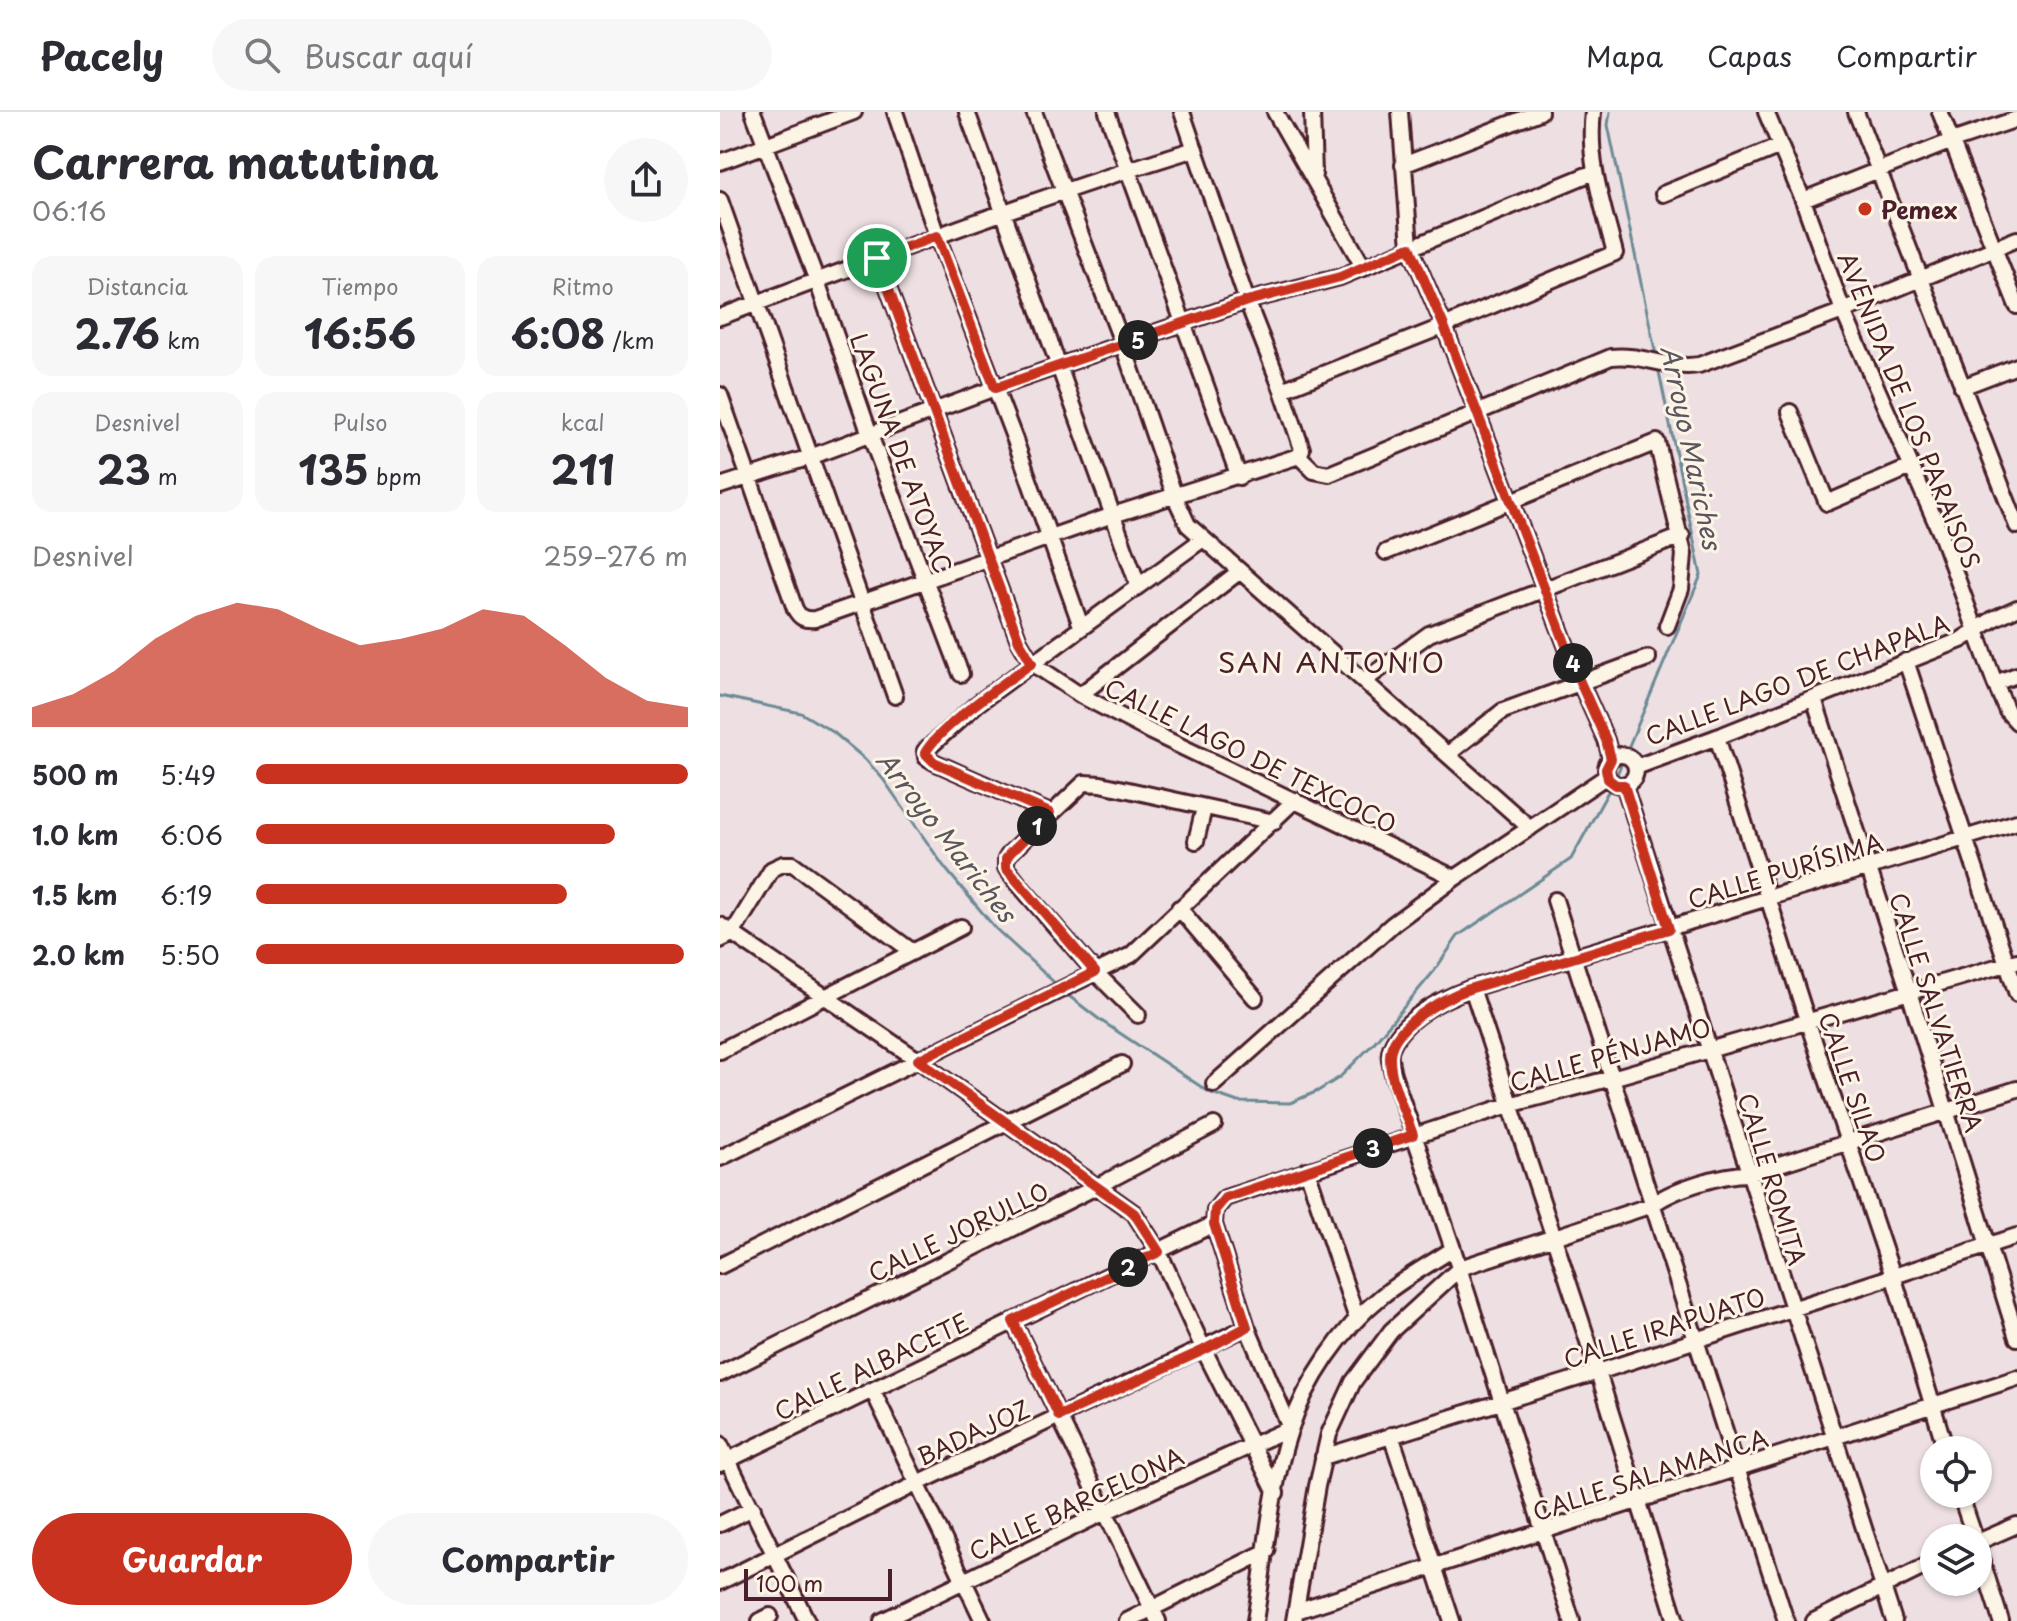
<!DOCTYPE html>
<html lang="es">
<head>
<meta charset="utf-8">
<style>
	:root { --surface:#fff; --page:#f7f7f7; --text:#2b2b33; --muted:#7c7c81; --line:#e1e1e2; --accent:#c8321e }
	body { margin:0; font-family:"Playpen Sans",sans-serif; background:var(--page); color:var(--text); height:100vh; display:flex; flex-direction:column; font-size:30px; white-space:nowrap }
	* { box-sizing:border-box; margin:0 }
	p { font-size:26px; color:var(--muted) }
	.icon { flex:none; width:44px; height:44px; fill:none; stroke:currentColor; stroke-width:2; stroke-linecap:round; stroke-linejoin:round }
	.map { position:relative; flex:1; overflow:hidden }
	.details { display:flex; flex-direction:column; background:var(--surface); width:720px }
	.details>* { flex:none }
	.controls { position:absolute; left:1200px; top:1324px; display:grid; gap:16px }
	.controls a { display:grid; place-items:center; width:72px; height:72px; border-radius:50%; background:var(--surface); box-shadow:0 2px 6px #0004; font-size:40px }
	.scale { position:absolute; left:24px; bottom:20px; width:148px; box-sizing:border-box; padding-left:8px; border:4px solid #4a1f2b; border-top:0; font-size:22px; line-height:28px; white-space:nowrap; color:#4a1f2b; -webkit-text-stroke:6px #fcf5e5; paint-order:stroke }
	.pin { position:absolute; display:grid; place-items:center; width:68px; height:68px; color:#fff; margin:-34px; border:4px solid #fff; border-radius:50%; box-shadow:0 2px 8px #0007 }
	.km { position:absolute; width:40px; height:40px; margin:-20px; border-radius:50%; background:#222; color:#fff; font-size:22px; line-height:40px; text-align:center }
	.round { display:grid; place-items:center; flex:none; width:84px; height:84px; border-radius:42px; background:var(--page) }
	.head { display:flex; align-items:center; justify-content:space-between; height:136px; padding:0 32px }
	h1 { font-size:44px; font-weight:700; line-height:60px }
	.metrics { display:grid; grid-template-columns:repeat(3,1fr); gap:12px; height:136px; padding:8px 32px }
	.metrics div { display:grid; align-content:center; border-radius:20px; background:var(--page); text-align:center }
	.metrics b { font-size:40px; font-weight:700 }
	.metrics small { font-size:22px; font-weight:400 }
	.metrics p { font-size:22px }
	.chart { height:224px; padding:16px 32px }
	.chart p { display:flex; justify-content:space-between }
	.chart svg { width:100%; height:144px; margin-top:8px; fill:var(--accent); opacity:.7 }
	.primary-button { display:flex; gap:16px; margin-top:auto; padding:16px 32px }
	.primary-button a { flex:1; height:92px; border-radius:48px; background:var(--accent); color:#fff; font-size:32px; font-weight:700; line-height:92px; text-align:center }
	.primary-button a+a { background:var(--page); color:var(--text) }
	ul { padding:0 32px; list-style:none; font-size:26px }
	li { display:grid; grid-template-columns:128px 96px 1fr; align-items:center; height:60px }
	li i { height:20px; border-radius:10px; background:var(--accent) }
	header { display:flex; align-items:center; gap:48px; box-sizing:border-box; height:112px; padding:0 40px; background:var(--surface); border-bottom:2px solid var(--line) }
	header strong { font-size:38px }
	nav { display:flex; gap:44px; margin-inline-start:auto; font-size:28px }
	.search { width:560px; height:72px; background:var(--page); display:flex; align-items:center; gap:20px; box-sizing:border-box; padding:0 28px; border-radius:44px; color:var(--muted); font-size:30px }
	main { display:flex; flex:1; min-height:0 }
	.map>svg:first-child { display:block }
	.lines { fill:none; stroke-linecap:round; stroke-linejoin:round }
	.stream { stroke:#6c8a95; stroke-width:3 }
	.minor-casing { stroke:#4a1f2b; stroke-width:20 }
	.minor { stroke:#fcf5e5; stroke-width:14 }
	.route-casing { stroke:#fff; stroke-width:16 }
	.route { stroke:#c8321e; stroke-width:10 }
	.poi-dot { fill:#c8321e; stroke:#fcf5e5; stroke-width:3 }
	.labels { text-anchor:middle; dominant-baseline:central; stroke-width:6; stroke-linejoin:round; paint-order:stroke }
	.poi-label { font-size:24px; font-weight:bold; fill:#4a1f2b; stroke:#fcf5e5; text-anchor:start }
	.street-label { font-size:24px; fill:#4a1f2b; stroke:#fcf5e5 }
	.water-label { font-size:26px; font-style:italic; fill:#5b5560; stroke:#fcf5e5 }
	.quarter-label { font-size:28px; letter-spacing:2px; fill:#4a1f2b; stroke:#fcf5e5 }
</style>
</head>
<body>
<header>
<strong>Pacely</strong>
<div class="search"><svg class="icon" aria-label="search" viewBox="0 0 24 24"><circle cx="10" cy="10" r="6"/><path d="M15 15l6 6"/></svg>Buscar aquí</div>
<nav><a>Mapa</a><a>Capas</a><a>Compartir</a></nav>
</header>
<main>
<section class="details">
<div class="head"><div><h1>Carrera matutina</h1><p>06:16</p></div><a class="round"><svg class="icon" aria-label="share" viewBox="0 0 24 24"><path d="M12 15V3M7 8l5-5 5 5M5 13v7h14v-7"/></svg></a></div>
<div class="metrics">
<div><p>Distancia</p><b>2.76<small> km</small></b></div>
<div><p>Tiempo</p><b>16:56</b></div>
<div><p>Ritmo</p><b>6:08<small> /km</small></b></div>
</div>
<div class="metrics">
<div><p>Desnivel</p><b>23<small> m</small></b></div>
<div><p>Pulso</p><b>135<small> bpm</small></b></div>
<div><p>kcal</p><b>211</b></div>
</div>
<div class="chart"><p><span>Desnivel</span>259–276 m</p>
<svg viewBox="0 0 160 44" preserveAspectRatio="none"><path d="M0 44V38L10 34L20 27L30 17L40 10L50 6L60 8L70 14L80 19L90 17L100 14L110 8L120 10L130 19L140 29L150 36L160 38V44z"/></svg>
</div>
<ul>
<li><b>500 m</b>5:49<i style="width:100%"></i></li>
<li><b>1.0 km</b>6:06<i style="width:83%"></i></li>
<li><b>1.5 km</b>6:19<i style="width:72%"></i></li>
<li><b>2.0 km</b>5:50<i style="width:99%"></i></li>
</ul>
<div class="primary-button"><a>Guardar</a><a>Compartir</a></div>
</section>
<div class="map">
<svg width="1297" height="1509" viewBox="0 0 1297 1509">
	<rect width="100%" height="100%" fill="#eee0e2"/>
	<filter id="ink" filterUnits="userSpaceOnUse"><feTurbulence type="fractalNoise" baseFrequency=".0125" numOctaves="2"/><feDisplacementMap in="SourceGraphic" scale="16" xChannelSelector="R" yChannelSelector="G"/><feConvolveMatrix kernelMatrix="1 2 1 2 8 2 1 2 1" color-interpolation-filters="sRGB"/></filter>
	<g filter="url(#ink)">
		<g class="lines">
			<path class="stream" d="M890,0L888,13L936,243
				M0,584L81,601L113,620L145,647L163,667L225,756L276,817L337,873
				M345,881L380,908L489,980L518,990L570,991L598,979L620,965L652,933L715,858L738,824L851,747L895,667L981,463L938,255"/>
			<g class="minor-casing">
				<path id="minor" d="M33,0L97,169L150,323L241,562
					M175,0L217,124L295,328L361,514
					M247,0L418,473
					M314,0L403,233L455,385L468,413L810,716
					M387,0L519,365
					M462,0L527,189L562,278L582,337L579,344
					M555,0L644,156
					M592,0L594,63
					M680,0L690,135L724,214L860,570L886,628L891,647
					M1046,0L1083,88L1123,199L1221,422L1275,571L1287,599L1297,610
					M1136,0L1297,414
					M1220,0L1297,194
					M0,50L134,0
					M683,53L820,0
					M943,82L1060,34
					M0,88L175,584
					M1083,88L1232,29L1297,7
					M157,146L299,529L312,551L360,583L431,620L735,766
					M0,205C157,146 314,86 475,37
					M1242,275L1297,254
					M562,278L724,214L895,141C883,94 867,49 873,0
					M0,283L75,497C80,506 84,508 95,507L393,403L579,344
					M1070,300L1107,391L1191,355
					M579,344L594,359L609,362L891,245C920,241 949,258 979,253L1123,199L1297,127
					M0,374L90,345L275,276L527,189L620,165L874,60
					M666,440L937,330L964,442L961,477L947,514
					M1186,549L1297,882
					M645,568L709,522L962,424
					M1275,571L1297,563
					M360,583L520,459
					M1094,587L1189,880L1297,1226
					M997,625L1087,908L1176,1173L1226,1338
					M728,642L783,599L928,546
					M886 658a15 15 0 1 1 30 0a15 15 0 1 1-30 0Z
					M916,655L997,625L1241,528L1275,506L1297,496
					M904,673L1174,1509
					M330,701L214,650L206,645L205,639L257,592L483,427
					M476,729L484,696
					M835,788L1066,1509
					M459,796L535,886
					M0,813L198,948L414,1101L439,1140L484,1238L556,1381
					M0,828L12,822L52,757L63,752H73L193,840
					M752,876L878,1260L956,1509
					M418,903L375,860L301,775L286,756V747L290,741L364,671L381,672L554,710
					M0,939L241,815
					M494,972L673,812L735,766L887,664
					M0,1046L411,843L575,688
					M587,1058L637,1207
					M0,1154L402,952
					M293,1209L438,1509
					M0,1262L376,1075L494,1013
					M153,1279L263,1509
					M671,1323L732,1509
					M0,1332L87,1509
					M603,1345L878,1260L1297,1124
					M0,1352L494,1112
					M1240,1382L1255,1426
					M0,1412L33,1396
					M1258,1430L1297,1413
					M1258,1437L1281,1509
					M0,1470L198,1371L527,1215
					M576,1499L1297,1266
					M40,1509L50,1504
					M162,1509L385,1400L570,1316L527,1215L494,1112L495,1098L505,1086L789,993L892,966L1297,849
					M407,1509L547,1439
					M535,1509C545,1449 551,1374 570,1318C586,1269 622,1216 662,1184C684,1166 710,1152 733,1137
					M574,1509L597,1374L609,1322L633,1270L671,1219L740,1156L932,1093C953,1077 1002,1062 1028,1062L1297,977
					M852,1509L733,1137L673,962C671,953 668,944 671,936C682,907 722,887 749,877L1297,710
					M1094,1509L1214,1450"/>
			</g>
			<use href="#minor" class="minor"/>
		</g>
	</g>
	<g class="lines" filter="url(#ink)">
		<g class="route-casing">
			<path id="route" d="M217,124L275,276L527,189L620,165L690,135L724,214L860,570L886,628L891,647L886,657L888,667L896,673H904L949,817L749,877C724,886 671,914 670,944C669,969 685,999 693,1023L505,1086L495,1098L494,1112L527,1215L484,1238L339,1304L293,1209L439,1140L414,1101L198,948L375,860L286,756V747L290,741L330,701L214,650L205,641C219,615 286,570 312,551L299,529L157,146Z"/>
		</g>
		<use href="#route" class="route"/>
	</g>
	<circle class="poi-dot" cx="1145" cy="97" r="8"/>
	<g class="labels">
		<g class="poi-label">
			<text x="1161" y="97">Pemex</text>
		</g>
		<g class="street-label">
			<text transform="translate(1190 298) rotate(68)">AVENIDA DE LOS PARAISOS</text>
			<text transform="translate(182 341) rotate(70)">LAGUNA DE ATOYAC</text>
			<text transform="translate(1077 567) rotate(-21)">CALLE LAGO DE CHAPALA</text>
			<text transform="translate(531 643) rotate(26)">CALLE LAGO DE TEXCOCO</text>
			<text transform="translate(1065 758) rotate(-17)">CALLE PURÍSIMA</text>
			<text transform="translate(1217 900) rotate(72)">CALLE SALVATIERRA</text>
			<text transform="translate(890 942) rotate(-16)">CALLE PÉNJAMO</text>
			<text transform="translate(1133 975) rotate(71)">CALLE SILAO</text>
			<text transform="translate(1053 1067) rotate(73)">CALLE ROMITA</text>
			<text transform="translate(238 1119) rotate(-26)">CALLE JORULLO</text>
			<text transform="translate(944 1215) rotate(-18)">CALLE IRAPUATO</text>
			<text transform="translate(151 1254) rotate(-26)">CALLE ALBACETE</text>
			<text transform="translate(253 1320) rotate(-25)">BADAJOZ</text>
			<text transform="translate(930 1362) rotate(-18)">CALLE SALAMANCA</text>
			<text transform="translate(356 1391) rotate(-25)">CALLE BARCELONA</text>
		</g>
		<g class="water-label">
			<text transform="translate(972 335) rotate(78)">Arroyo Mariches</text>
			<text transform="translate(227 724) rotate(52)">Arroyo Mariches</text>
		</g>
		<g class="quarter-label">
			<text x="612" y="549">SAN ANTONIO</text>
		</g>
	</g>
</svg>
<div class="controls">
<a><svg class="icon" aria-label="locate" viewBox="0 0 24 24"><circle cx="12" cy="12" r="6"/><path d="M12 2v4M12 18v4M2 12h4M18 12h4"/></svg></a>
<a><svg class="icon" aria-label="layers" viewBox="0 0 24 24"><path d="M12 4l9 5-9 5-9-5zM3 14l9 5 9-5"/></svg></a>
</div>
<div class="scale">100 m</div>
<div class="pin" style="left:157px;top:146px;background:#1e9e55"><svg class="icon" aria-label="arrive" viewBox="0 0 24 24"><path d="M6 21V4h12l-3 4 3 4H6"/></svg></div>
<b class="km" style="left:317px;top:714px">1</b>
<b class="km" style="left:408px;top:1155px">2</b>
<b class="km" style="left:653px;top:1036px">3</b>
<b class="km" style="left:853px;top:551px">4</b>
<b class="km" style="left:418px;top:228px">5</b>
</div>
</main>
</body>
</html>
